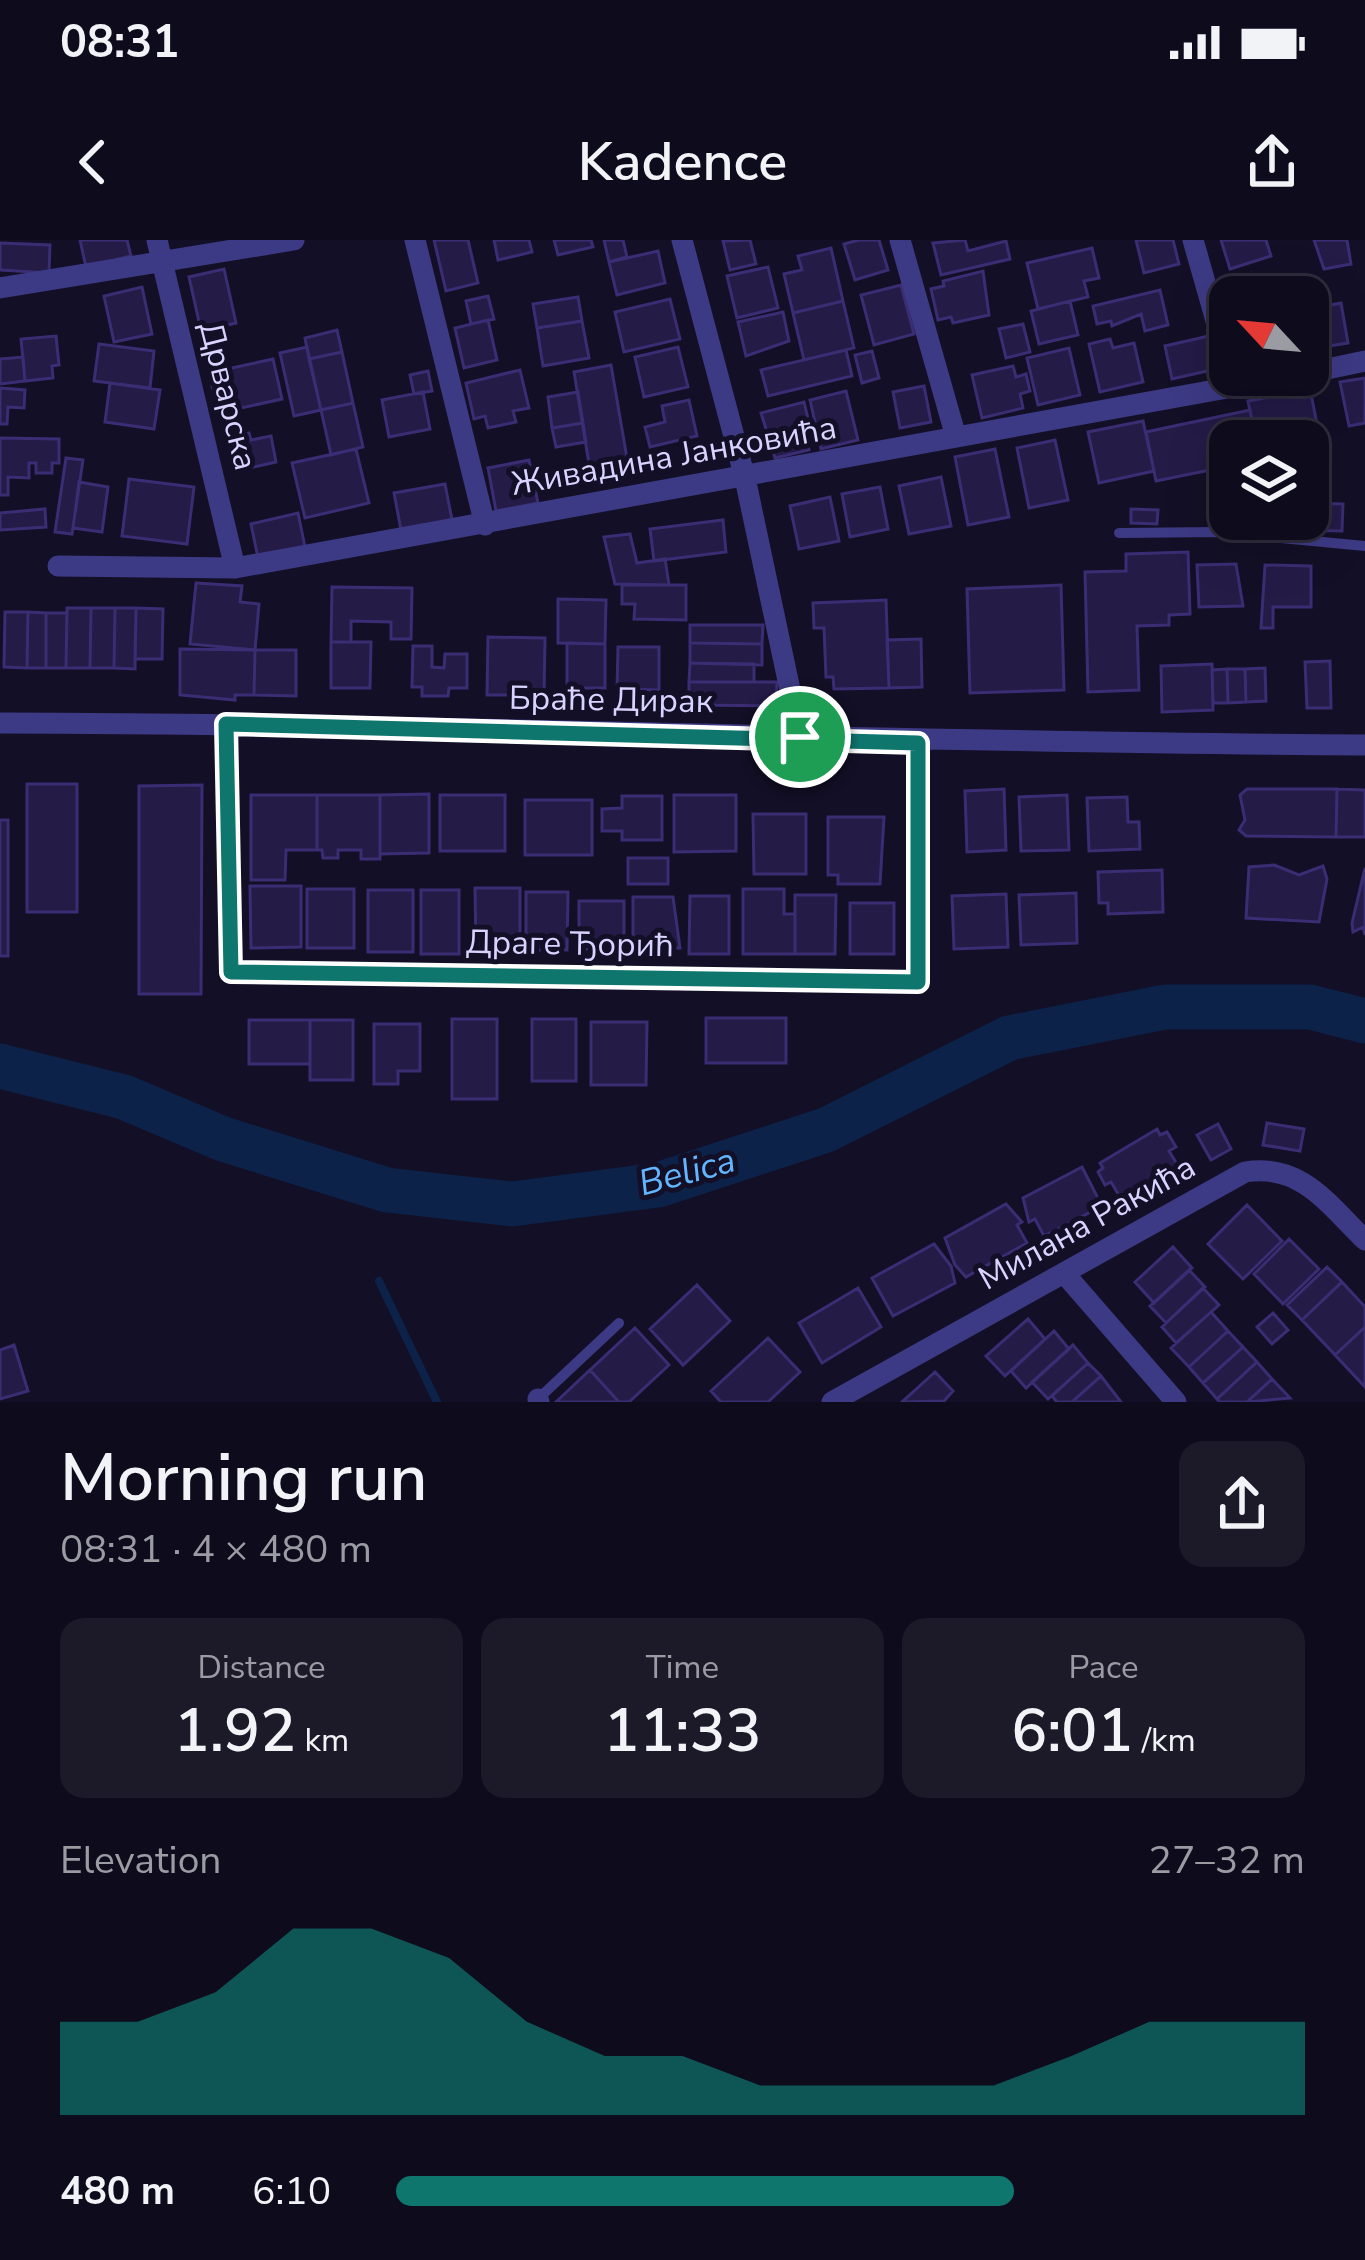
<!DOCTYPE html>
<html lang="en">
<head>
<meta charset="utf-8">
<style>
	:root { --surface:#0e0b1c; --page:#1c1929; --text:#f1f3f6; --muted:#9b9ba3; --line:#2e2b3b; --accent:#0f766e }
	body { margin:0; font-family:"Nunito Sans",sans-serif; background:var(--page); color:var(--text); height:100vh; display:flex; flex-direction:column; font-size:45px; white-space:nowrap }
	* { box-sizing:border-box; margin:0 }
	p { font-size:39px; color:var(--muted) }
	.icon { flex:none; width:66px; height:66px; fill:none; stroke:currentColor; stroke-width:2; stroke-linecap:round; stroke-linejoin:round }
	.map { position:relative; height:1162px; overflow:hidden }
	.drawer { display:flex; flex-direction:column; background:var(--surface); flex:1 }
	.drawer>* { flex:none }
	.needle { width:78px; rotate:296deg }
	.fabs { position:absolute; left:1209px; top:36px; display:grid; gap:24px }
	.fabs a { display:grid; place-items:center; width:120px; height:120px; border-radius:24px; background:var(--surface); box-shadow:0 12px 48px #0002,0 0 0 3px var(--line); font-size:60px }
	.pin { position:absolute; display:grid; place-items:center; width:102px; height:102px; color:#fff; margin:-51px; border:6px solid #fff; border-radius:50%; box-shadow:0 3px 12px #0007 }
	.round { display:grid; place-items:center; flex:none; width:126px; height:126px; border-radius:24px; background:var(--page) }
	.summary { display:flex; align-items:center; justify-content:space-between; height:204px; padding:0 60px }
	h1 { font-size:66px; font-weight:600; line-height:90px }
	.metrics { display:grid; grid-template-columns:repeat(3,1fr); gap:18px; height:204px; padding:12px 60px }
	.metrics div { display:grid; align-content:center; border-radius:24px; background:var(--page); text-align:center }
	.metrics b { font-size:60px; font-weight:600 }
	.metrics small { font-size:33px; font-weight:400 }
	.metrics p { font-size:33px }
	.chart { height:336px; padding:24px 60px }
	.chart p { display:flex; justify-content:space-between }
	.chart svg { width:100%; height:216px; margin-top:12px; fill:var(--accent); opacity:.7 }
	ul { padding:0 60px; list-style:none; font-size:39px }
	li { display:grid; grid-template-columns:192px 144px 1fr; align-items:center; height:90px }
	li i { height:30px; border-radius:15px; background:var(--accent) }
	.status { display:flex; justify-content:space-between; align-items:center; height:84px; padding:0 60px; background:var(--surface); direction:ltr }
	.status svg { height:33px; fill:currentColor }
	header { display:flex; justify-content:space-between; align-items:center; height:156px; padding:0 60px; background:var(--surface); font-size:54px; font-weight:600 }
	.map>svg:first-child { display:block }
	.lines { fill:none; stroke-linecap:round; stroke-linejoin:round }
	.stream { stroke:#0c2248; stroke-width:8 }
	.river { stroke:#0c2248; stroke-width:45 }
	.building { fill:#241b47; stroke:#3b2d73; stroke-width:3 }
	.lane { stroke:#3d3a85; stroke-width:10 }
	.street { stroke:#3d3a85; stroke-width:21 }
	.route-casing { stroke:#fff; stroke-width:24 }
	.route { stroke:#0f766e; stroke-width:15 }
	.labels { text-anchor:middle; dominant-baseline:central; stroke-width:10; stroke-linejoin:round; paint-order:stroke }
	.street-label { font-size:33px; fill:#d9d4ff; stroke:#130f26 }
	.water-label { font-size:36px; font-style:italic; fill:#62b6ff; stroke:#130f26 }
</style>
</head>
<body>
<div class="status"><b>08:31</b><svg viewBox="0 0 49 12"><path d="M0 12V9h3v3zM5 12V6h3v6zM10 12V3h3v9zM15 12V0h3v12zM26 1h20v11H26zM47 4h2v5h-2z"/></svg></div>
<header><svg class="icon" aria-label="back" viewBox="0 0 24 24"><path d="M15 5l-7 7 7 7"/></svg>Kadence<svg class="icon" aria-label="share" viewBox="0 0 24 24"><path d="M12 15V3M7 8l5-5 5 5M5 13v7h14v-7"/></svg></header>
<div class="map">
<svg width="1365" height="1162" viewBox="0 0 1365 1162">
	<rect width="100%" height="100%" fill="#130f26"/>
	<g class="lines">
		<path class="stream" d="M379,1041L437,1162"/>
		<path class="river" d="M0,826L124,857L223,899L387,950L512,964L658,945L826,890L1009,798L1165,767H1310L1365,781"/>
	</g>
	<path class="building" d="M80,0H127L131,16L86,27Z
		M434,0H468L478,43L446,51Z
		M494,0H529L532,12L498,20Z
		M554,0H591L593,7L558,15Z
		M604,0H623L627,17L609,22Z
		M750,0L756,24L730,30L723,1Z
		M859,0H879L888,30L855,40L844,4Z
		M965,0L968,11L1006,1L1010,19L941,35L933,3Z
		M1136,0H1173L1179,24L1144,33Z
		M1221,0H1266L1271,16L1230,29Z
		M1314,0H1347L1351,24L1324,29Z
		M0,3L50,5L49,33L0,30Z
		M831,8L843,61L793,73L784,34L802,30L798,16Z
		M1092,8L1099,38L1084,41L1088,57L1038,69L1027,23Z
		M658,11L665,43L617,55L609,22Z
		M768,27L778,68L737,78L727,36Z
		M224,29L236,83L201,91L189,37Z
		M983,31L989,75L953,83L951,77L938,80L931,49L944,46L943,41Z
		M1321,43L1325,66L1341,63L1348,103L1311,109L1308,57H1303L1301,46Z
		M901,45L914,94L874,105L861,55Z
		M142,47L152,94L114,102L104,56Z
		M1160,50L1168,85L1145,91L1141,74L1112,86L1111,81L1097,84L1093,66Z
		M488,56L494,79L471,84L466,61Z
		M578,57L582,81L537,88L533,64Z
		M670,59L680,99L624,112L615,72Z
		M843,61L854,108L804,120L793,73Z
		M1070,61L1078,95L1039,104L1031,71Z
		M783,72L789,101L746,116L738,82Z
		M488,80L497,120L464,128L455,88Z
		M582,81L589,118L543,126L537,88Z
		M1023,84L1030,112L1006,118L999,89Z
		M337,90L342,112L309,119L305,98Z
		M1213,95L1220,128L1172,139L1165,106Z
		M56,96L59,125L52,126L53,138L25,141L21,99Z
		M1110,99L1113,108L1134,103L1143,142L1100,152L1089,104Z
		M99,104L154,111L150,148L94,141Z
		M307,107L321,170L294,176L280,113Z
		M678,107L688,147L644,157L635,117Z
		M1069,108L1080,155L1038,165L1027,118Z
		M846,110L852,136L768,156L761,130Z
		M872,111L879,138L862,143L855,115Z
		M342,112L353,163L321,170L309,119Z
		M23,117L25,141L0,144V119Z
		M273,119L282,159L218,173L209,133Z
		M611,125L629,230L591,236L574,132Z
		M1013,126L1016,137L1026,134L1030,151L1020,154L1023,168L982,178L972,135Z
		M520,130L529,168L513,171L516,182L488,188L485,176L474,179L466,143Z
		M428,131L432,151L414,154L410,135Z
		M1365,138V183L1349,186L1340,142Z
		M110,143L160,150L154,189L105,182Z
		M924,146L931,182L900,188L893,152Z
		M0,148L25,150L24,168L8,167L7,184H0Z
		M1310,149L1319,194L1256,201L1248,161Z
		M846,151L858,200L821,209L810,160Z
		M423,152L430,189L389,197L382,160Z
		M578,152L583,183L552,188L548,157Z
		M689,160L697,196L650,207L645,187L665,182L662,166Z
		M804,162L812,195L806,196L809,210L775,218L761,173Z
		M353,163L363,207L331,215L321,170Z
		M1250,170L1256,201H1230V226L1156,241L1146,192Z
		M1143,181L1154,231L1099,243L1088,192Z
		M583,183L586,202L556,207L552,188Z
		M249,193L251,200L271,196L276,222L236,231L229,198Z
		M0,198L59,199V223H52V233H36V223H29V238L8,237V255H0Z
		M1055,200L1068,260L1029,268L1017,208Z
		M356,209L369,263L305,278L292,223Z
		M995,209L1009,277L968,285L955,217Z
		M66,218L83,220L72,294L55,292Z
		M529,220L538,263L496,271L488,228Z
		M941,237L951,286L909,294L899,246Z
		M129,239L194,247L187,304L122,296Z
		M79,242L108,247L102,292L73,288Z
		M445,244L452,280L401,290L394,253Z
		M880,247L888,289L850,297L842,254Z
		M830,257L839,301L799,309L790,266Z
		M1308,263L1343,264L1342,291L1292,290V279H1308Z
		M45,269L46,287L0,290V273Z
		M1131,269L1158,270L1157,284L1131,283Z
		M298,273L305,307L258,318L251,284Z
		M723,280L726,312L654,321L650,289Z
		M630,294L637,323L665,319L669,345L615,344L604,297Z
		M1188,312L1190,374L1169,375V385L1137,386L1139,450L1088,452L1085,332L1126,331V314Z
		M1236,324L1243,366L1199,367L1197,325Z
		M1265,325L1311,326V367H1273V388H1261Z
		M196,343L242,346L240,362L259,364L255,410L190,404Z
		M622,345H686V380L634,379L635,364H622Z
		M1061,345L1064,450L970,453L967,349Z
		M332,347L412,348L411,399H391V382L351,381V402H331Z
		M558,359L606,360L605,404L558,403Z
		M886,360L889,448L834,449L833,437H826L824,388H814L813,363Z
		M67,368H91L90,428H66Z
		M91,368H115L114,428H90Z
		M115,368H136L135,429L114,428Z
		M136,368L163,369L162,419H135Z
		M5,372H28L27,428L4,427Z
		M28,372L46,373V428H27Z
		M46,373H67L66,428H46Z
		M690,385H763L762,404L690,403Z
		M488,397L545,398L544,455H487Z
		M921,399L922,447L889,448L887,400Z
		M331,402H371L370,448H331Z
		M567,403L605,404V448H567Z
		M690,403L762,404V425L690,423Z
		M413,406H432V427L444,428L445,414H467V448H449L448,456H422V447H412Z
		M618,407H659V450L617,449Z
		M180,409L255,410L254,455H235V460L180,455Z
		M255,410H296V456L254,455Z
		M1330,421L1331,468H1307L1305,422Z
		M690,423L754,424V442H689Z
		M1212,424L1213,470L1162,472L1161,426Z
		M1265,428L1266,461L1246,462L1245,429Z
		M1227,429H1245L1246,462L1228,463Z
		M1227,429L1228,463H1213L1212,430Z
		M689,442H777L776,466L689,465Z
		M27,544H77V672H27Z
		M202,545L201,754H139V546Z
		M1004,549L1006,610L967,612L965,551Z
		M1247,549H1337L1336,597L1246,596L1239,590L1245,580L1240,555Z
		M1337,549L1365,550V597H1336Z
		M429,554V613L380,614V555Z
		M251,555H317V610H286L285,640H251Z
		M317,555H380V619H361V610H338V618H323L322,610H317Z
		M440,555H505V611H440Z
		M674,555H736V611L674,612Z
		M1067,555L1069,610L1021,611L1019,557Z
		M622,556H662V600H622V591H602V569L622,568Z
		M1127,557L1128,582H1139L1140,609L1089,611L1087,558Z
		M525,560H592V615H525Z
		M753,574H806V634H754Z
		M828,577H884L880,644H838V635H828Z
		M0,580H8V716H0Z
		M628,618H668V644H628Z
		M1274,625L1299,635L1323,626L1327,639L1319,682L1246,678L1249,627Z
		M1365,628V695L1363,687L1353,692L1352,683Z
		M1162,630L1163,672L1108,674V663H1099L1098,632Z
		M250,646H301V707L251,708Z
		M475,648H520V709H476Z
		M307,649H354V708H307Z
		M743,649H784V674H795V714H743Z
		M368,650H413V712H368Z
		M421,650H459V714H421Z
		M526,652H568L567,710H526Z
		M1076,653L1077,703L1021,705L1019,655Z
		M1006,654L1008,707L954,709L952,656Z
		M795,655H836L835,714H795Z
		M690,656H729V714H689Z
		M633,657H673L680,708H633Z
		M579,661H624V709H579Z
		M850,663H894V714H850Z
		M706,778H786V823H706Z
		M452,779H497V859H452Z
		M532,779H576V841H532Z
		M249,780H310V824H249Z
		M310,780H353V840H310Z
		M591,782H647L646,845H591Z
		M374,784H420V831H398V844H374Z
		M1267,883L1304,889L1300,911L1263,905Z
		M1218,884L1231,909L1211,920L1197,895Z
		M1157,889L1160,895L1167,892L1176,907L1169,911L1180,929L1123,962L1111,942L1105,945L1098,932L1103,928L1100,923Z
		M1082,927L1102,966L1044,996L1035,979L1029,982L1023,958Z
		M1006,964L1022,982L1017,985L1027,1003L966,1037L955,1025L945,998Z
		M1247,965L1282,1001L1243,1039L1208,1004Z
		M1289,999L1319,1029L1283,1064L1254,1034Z
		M934,1004L951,1026L955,1043L893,1076L872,1038Z
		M1173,1007L1192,1028L1154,1063L1135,1042Z
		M1327,1027L1342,1042L1302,1080L1287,1065Z
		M1189,1030L1205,1047L1166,1083L1150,1066Z
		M1342,1042L1365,1067V1087L1335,1115L1302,1080Z
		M697,1045L730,1081L683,1125L650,1089Z
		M858,1048L881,1087L822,1123L799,1083Z
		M1203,1048L1219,1065L1176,1103L1162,1087Z
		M1211,1072L1228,1091L1189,1127L1171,1108Z
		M1273,1073L1288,1090L1272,1104L1257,1087Z
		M1028,1079L1045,1099L1005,1136L986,1116Z
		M1365,1087V1147L1335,1115Z
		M635,1088L669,1125L629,1162H619L590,1130Z
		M1054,1091L1069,1109L1026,1148L1011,1131Z
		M1228,1091L1243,1107L1203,1143L1189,1127Z
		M768,1098L800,1132L768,1162H721L711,1151Z
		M14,1105L28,1151L0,1159V1110Z
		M1073,1105L1088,1123L1048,1159L1032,1142Z
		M1243,1107L1257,1122L1217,1159L1203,1143Z
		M1257,1122L1272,1139L1247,1162H1220L1217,1159Z
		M1088,1123L1101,1136L1072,1162H1057L1052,1156Z
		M590,1130L619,1162H556Z
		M935,1132L953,1151L944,1161L902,1162Z
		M1101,1136L1121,1162H1072Z
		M1272,1139L1290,1158L1247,1162Z"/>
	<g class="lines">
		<path class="lane" d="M1119,293L1217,292L1365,306
			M538,1159L619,1083"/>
		<path class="street" d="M157,0L235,328
			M415,0L485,285
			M682,0L745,238L800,497
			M900,0L956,197
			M1193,0L1230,130
			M0,48L294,0
			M1308,133L1365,121
			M58,326L235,328L1298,135
			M0,483C455,484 910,503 1365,505
			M226,484L231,732L918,742V503
			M1064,1033L1176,1162
			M538,1159L539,1162
			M832,1162L1245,932C1301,923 1328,964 1365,1000"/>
	</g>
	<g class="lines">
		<g class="route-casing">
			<path id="route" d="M226,484L918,503V742L231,732Z"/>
		</g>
		<use href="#route" class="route"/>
	</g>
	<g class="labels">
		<g class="street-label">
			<text transform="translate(228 156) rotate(76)">Дрварска</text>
			<text transform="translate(674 216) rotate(-10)">Живадина Јанковића</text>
			<text transform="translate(611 460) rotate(1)">Браће Дирак</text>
			<text transform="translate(570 704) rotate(1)">Драге Ђорић</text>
			<text transform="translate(1087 983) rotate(-29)">Милана Ракића</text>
		</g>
		<g class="water-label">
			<text transform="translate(687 932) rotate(-15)">Belica</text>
		</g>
	</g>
</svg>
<div class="fabs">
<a><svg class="needle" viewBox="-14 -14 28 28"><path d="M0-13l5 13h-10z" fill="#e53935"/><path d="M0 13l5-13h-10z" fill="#9b9ba3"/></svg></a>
<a><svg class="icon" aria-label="layers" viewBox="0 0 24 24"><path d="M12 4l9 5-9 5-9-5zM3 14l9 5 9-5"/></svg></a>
</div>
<div class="pin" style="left:800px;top:497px;background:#1e9e55"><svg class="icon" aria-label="arrive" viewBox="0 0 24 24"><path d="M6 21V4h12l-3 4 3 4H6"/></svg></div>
</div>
<section class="drawer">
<div class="summary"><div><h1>Morning run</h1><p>08:31 · 4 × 480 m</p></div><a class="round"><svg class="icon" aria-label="share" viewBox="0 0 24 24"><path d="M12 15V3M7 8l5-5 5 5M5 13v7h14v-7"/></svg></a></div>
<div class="metrics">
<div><p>Distance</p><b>1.92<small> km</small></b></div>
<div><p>Time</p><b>11:33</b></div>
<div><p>Pace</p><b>6:01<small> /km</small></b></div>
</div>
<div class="chart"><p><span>Elevation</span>27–32 m</p>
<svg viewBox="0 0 160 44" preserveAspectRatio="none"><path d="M0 44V25L10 25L20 19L30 6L40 6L50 12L60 25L70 32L80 32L90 38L100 38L110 38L120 38L130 32L140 25L150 25L160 25V44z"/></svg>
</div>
<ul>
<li><b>480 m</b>6:10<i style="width:68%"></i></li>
</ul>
</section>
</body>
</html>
